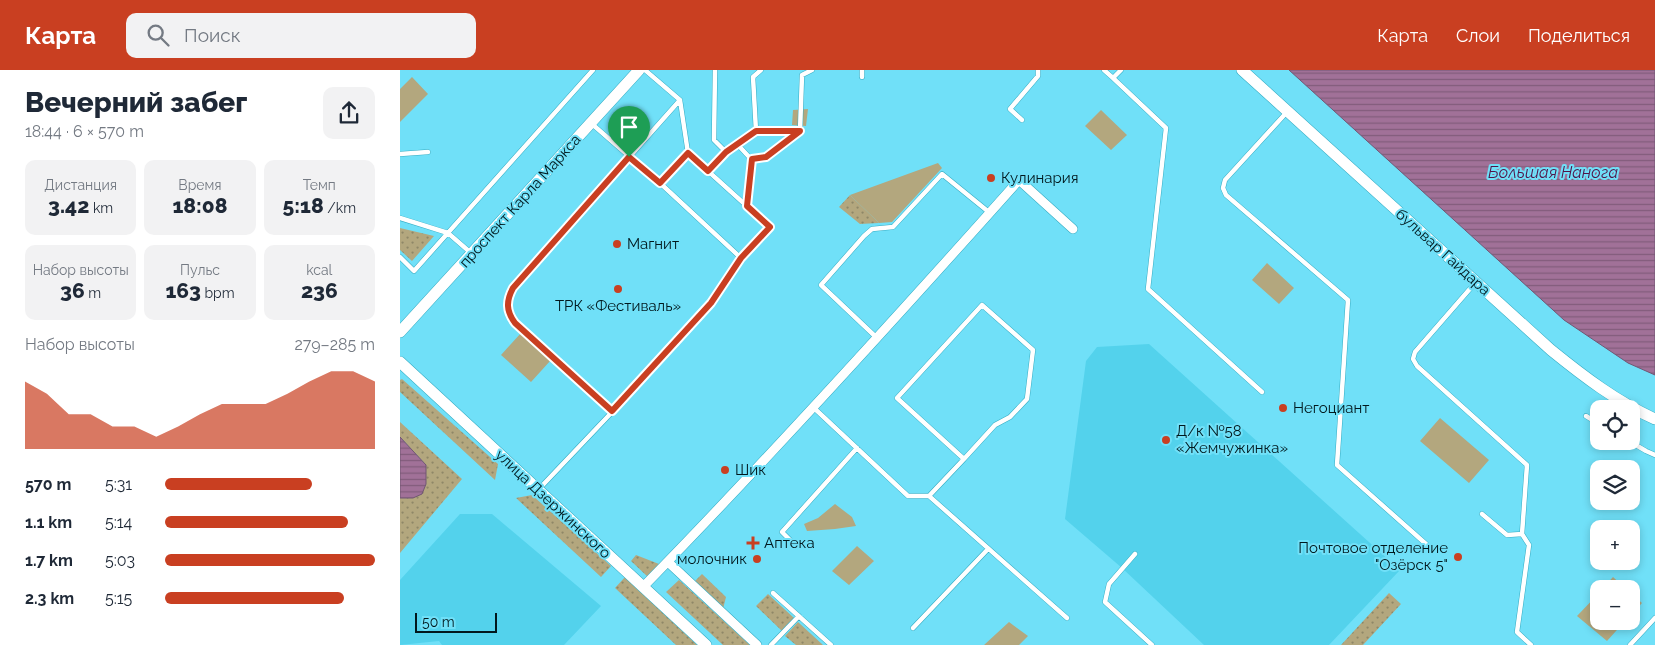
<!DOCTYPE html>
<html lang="ru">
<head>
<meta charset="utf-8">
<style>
	:root { --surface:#fff; --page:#f2f2f3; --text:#1f2937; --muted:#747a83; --accent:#c93f21 }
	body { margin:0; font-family:Raleway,sans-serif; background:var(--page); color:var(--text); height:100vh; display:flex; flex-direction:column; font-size:19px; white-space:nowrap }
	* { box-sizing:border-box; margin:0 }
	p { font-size:16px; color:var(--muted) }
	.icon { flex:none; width:28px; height:28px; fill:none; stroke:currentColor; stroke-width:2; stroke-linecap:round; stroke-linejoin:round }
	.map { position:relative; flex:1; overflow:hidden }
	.side { display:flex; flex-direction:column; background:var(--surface); width:400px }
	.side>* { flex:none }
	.controls { position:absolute; left:1190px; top:330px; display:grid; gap:10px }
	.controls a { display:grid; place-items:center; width:50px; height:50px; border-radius:10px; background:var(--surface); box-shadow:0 2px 8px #0003; font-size:25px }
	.scale { position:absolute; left:15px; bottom:12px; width:82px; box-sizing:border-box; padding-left:5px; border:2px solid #01181d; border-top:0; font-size:14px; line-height:18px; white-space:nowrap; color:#01181d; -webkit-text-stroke:4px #70e0f8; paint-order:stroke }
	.pin { position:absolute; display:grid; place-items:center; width:42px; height:42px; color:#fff; margin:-51px -21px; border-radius:50% 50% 50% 0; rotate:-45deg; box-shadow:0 0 5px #0007 }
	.pin .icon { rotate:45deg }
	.round { display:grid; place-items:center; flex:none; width:52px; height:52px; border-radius:10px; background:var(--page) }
	.overview { display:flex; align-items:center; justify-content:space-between; height:85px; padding:0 25px }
	h1 { font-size:28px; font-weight:800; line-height:38px }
	.figures { display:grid; grid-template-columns:repeat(3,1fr); gap:8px; height:85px; padding:5px 25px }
	.figures div { display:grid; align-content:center; border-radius:10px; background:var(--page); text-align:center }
	.figures b { font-size:21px; font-weight:800 }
	.figures small { font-size:14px; font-weight:400 }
	.figures p { font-size:14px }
	.chart { height:140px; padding:10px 25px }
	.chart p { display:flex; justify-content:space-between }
	.chart svg { width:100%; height:90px; margin-top:5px; fill:var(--accent); opacity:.7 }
	ul { padding:0 25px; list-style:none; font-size:16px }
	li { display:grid; grid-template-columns:80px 60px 1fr; align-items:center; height:38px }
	li i { height:12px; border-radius:6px; background:var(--accent) }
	header { display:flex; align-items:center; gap:30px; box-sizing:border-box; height:70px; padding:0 25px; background:var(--accent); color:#fff }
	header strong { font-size:24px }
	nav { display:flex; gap:28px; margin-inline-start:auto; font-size:18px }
	.search { width:350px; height:45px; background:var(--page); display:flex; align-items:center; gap:12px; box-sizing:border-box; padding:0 18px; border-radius:10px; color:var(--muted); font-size:19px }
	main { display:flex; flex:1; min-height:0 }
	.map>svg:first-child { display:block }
	.built { fill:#53d2ec }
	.grass { fill:url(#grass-dots) }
	.park { fill:#b3a77e }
	.water { fill:url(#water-rules); stroke:#715673 }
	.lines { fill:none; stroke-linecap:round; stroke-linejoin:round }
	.service-casing { stroke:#34acc3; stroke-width:5.5 }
	.minor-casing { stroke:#34acc3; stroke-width:10 }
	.tertiary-casing { stroke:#34acc3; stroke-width:12 }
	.service { stroke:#fff; stroke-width:4.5 }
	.minor { stroke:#fff; stroke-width:9 }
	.tertiary { stroke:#fff; stroke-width:11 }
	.route-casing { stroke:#fff; stroke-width:10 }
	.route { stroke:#c93f21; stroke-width:6 }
	.poi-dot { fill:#c93f21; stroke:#70e0f8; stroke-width:2 }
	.labels { text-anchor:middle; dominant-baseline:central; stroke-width:4; stroke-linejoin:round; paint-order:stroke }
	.poi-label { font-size:15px; fill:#01181d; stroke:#70e0f8; text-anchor:start }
	.street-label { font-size:15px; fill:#01181d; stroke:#70e0f8 }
	.water-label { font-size:16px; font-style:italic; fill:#511549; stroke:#70e0f8 }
</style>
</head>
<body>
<header>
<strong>Карта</strong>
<div class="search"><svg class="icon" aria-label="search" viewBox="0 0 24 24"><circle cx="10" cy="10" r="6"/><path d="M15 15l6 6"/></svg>Поиск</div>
<nav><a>Карта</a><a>Слои</a><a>Поделиться</a></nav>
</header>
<main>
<section class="side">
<div class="overview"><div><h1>Вечерний забег</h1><p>18:44 · 6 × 570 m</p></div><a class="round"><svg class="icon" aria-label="share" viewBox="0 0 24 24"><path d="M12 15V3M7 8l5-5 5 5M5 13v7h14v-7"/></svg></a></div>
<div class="figures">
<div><p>Дистанция</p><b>3.42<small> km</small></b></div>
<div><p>Время</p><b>18:08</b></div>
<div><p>Темп</p><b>5:18<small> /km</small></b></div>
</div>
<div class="figures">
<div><p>Набор высоты</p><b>36<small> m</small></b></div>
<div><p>Пульс</p><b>163<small> bpm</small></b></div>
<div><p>kcal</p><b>236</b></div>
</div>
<div class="chart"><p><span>Набор высоты</span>279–285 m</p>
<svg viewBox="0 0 160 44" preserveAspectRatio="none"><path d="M0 44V11L10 17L20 27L30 27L40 33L50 33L60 38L70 33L80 27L90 22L100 22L110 22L120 17L130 11L140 6L150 6L160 11V44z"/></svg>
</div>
<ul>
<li><b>570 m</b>5:31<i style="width:70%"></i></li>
<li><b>1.1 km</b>5:14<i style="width:87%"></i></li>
<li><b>1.7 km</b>5:03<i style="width:100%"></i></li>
<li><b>2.3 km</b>5:15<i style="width:85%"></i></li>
</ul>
</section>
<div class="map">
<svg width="1255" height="575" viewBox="0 0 1255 575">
	<defs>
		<pattern id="grass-dots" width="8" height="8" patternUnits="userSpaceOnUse" patternTransform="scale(1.25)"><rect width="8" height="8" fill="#b3a77e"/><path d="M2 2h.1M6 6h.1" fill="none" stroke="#8f8767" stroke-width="1.8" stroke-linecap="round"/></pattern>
		<pattern id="water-rules" width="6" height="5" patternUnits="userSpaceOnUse" patternTransform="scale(1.25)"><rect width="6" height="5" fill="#a17198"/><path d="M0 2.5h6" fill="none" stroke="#815c7b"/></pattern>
	</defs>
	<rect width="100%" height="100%" fill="#70e0f8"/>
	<path class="built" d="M749,274L1000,500L929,575H804L722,498L665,449L686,291L697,277Z
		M60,444H92L201,536L164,575H42L39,571L0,575V510Z"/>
	<path class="grass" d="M450,125L479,153L460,154L439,137Z
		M0,158L34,166L12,191L0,180Z
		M2,309L98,394L95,410L0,322V310Z
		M0,352L62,409L0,483V428L21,424L26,414V395L0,367Z
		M132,425L211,496L201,507L116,428Z
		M236,485L259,494L249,508L231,491Z
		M302,504L326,527L323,539L294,512Z
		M225,507L297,575H276L215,518Z
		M279,510L350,575H323L266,522Z
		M989,523L1001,534L963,575H941Z
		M368,524L394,548L382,561L356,536Z
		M398,552L423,575H396L385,566Z"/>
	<path class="park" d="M12,7L28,24L0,52V19Z
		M408,39L406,56L392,55L393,40Z
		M701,40L727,65L711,80L685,56Z
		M538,93L542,98L492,152L479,153L450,125Z
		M867,193L894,218L879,234L852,210Z
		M121,263L151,290L131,312L101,285Z
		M1040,348L1089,390L1069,413L1020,371Z
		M435,434L452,447L456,456L435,459L407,461L404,454L418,448Z
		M457,476L474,491L449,515L432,501Z
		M1213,507L1226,519H1202Z
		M1199,523V551H1225L1207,571L1177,546Z
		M1231,523L1242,533L1231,545Z
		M609,552L628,566L619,575H584Z"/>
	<path class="water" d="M889,0H1255V305L1228,293L1164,250Z
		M0,367L26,395V414L22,424L13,428H0Z"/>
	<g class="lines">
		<g class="service-casing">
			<path id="service" d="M245,0L280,30L288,83L370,157L341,188L311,233L213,341L115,253C106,241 106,231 113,218L280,30
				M315,0L314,70L326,82L338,75L356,61L353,7L361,0
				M704,0L713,8
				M721,0L713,8L766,58L748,219L862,322
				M462,7V0
				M887,42L825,110L823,118L826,125L948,230L937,395L1026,474
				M622,50L610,39L638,6V0
				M192,54L260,113
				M356,61H400
				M338,75L351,89L347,136
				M288,83L260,113L341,188
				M0,84L28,82
				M351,89L366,87L400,61L402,5L412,0
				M308,101L326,82
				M0,148L48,163L71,183
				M0,187L14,201L193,0
				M1075,213L1015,282L1013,289L1017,296L1127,395L1122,464L1129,475L1117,562L1131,575
				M477,268L421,215L464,166L472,159L493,157L542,104L590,143
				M414,338L508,426H529L667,548
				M1186,346L1199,354
				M1229,371L1246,381L1255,385
				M139,419L213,341
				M529,426L564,389L497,328L582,235L633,280L627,329L610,347L595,355L564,389
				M1082,444L1107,465L1122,464
				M391,471L382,462L457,378
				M735,484L709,514L705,532L752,575
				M373,523L431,575
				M513,558L588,479
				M371,575L399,546
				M1230,575L1255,548"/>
		</g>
		<g class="minor-casing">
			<path id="minor" d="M268,492L357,575
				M243,517C372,385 496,248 619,110L673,159"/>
		</g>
		<g class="tertiary-casing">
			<path id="tertiary" d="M842,0L1151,280C1183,306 1217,332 1255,349
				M0,262L239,0
				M0,292L306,575"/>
		</g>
		<use href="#service" class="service"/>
		<use href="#minor" class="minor"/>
		<use href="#tertiary" class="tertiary"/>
	</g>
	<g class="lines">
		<g class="route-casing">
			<path id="route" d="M356,61H400L366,87L352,89L347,136L370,157L341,188L311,233L212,341L115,253C106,241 106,231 113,218L229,87L260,113L288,83L308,101L326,82Z"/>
		</g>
		<use href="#route" class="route"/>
	</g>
	<g class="poi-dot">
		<circle cx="591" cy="108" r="5"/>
		<circle cx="217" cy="174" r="5"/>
		<circle cx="218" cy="219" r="5"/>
		<circle cx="883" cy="338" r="5"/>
		<circle cx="766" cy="370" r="5"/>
		<circle cx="325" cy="400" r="5"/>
		<path d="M350.5 465.5h5v5h5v5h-5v5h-5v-5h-5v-5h5z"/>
		<circle cx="1058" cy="487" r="5"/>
		<circle cx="357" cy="489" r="5"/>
	</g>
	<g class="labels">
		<g class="poi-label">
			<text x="601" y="108">Кулинария</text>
			<text x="227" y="174">Магнит</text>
			<text x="218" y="236" text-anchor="middle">ТРК «Фестиваль»</text>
			<text x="893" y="338">Негоциант</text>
			<text x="776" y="361">Д/к №58<tspan x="776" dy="17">«Жемчужинка»</tspan></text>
			<text x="335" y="400">Шик</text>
			<text x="364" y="473">Аптека</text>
			<text x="1048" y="478" text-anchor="end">Почтовое отделение<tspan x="1048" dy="17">"Озёрск 5"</tspan></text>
			<text x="347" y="489" text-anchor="end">молочник</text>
		</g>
		<g class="street-label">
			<text transform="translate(120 131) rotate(-48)">проспект Карла Маркса</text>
			<text transform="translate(1043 182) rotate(42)">бульвар Гайдара</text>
			<text transform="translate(153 434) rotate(43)">улица Дзержинского</text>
		</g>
		<g class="water-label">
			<text x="1153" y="102">Большая Нанога</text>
		</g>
	</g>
</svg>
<div class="controls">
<a><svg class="icon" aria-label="locate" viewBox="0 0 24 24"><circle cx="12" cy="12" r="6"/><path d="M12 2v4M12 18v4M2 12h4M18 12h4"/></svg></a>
<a><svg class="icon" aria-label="layers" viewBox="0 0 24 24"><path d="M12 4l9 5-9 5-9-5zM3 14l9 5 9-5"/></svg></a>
<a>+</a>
<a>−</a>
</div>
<div class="scale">50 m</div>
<div class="pin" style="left:229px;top:87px;background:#1e9e55"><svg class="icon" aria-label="arrive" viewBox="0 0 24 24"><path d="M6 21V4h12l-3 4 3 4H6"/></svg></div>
</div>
</main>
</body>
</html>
